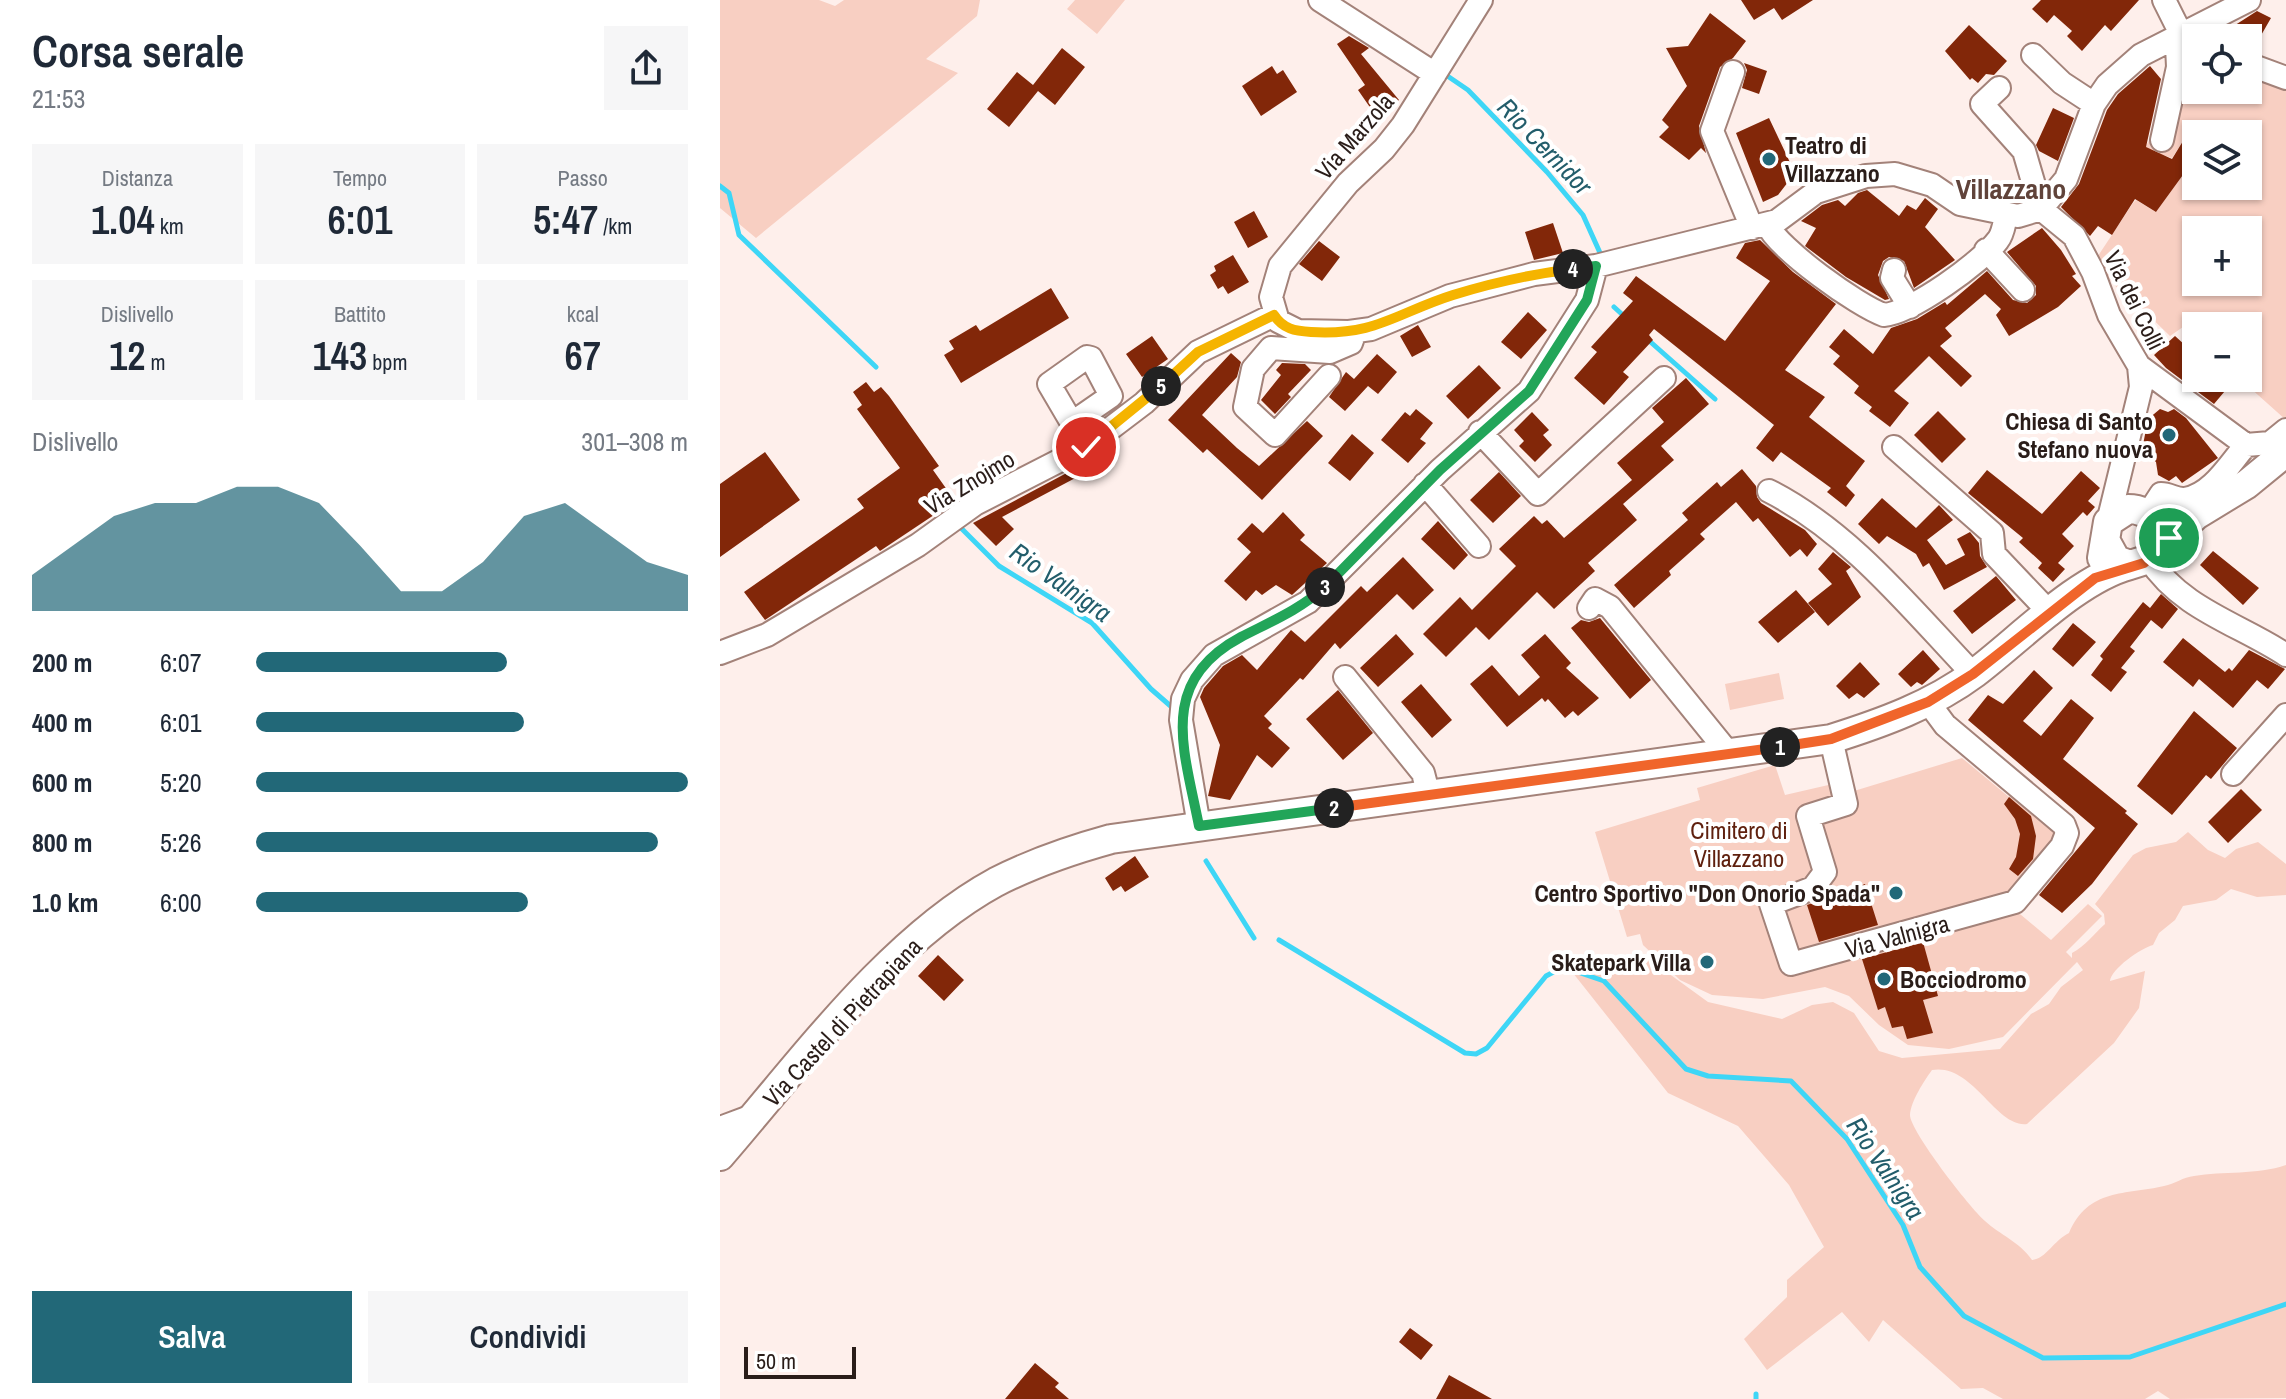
<!DOCTYPE html>
<html lang="it">
<head>
<meta charset="utf-8">
<style>
	:root { --surface:#fff; --page:#f6f6f7; --text:#1f2937; --muted:#747a83; --accent:#226878 }
	body { margin:0; font-family:"Archivo Narrow",sans-serif; background:var(--page); color:var(--text); height:100vh; display:flex; flex-direction:column; font-size:30px; white-space:nowrap }
	* { box-sizing:border-box; margin:0 }
	p { font-size:26px; color:var(--muted) }
	.icon { flex:none; width:44px; height:44px; fill:none; stroke:currentColor; stroke-width:2; stroke-linecap:round; stroke-linejoin:round }
	.map { position:relative; flex:1; overflow:hidden }
	.sheet { display:flex; flex-direction:column; background:var(--surface); width:720px }
	.sheet>* { flex:none }
	.controls { position:absolute; left:1462px; top:24px; display:grid; gap:16px }
	.controls a { display:grid; place-items:center; width:80px; height:80px; border-radius:0px; background:var(--surface); box-shadow:0 2px 6px #0004; font-size:40px }
	.scale { position:absolute; left:24px; bottom:20px; width:112px; box-sizing:border-box; padding-left:8px; border:4px solid #2a1d19; border-top:0; font-size:22px; line-height:28px; white-space:nowrap; color:#2a1d19; -webkit-text-stroke:6px #fff; paint-order:stroke }
	.pin { position:absolute; display:grid; place-items:center; width:68px; height:68px; color:#fff; margin:-34px; border:4px solid #fff; border-radius:50%; box-shadow:0 2px 8px #0007 }
	.km { position:absolute; width:40px; height:40px; margin:-20px; border-radius:50%; background:#222; color:#fff; font-size:22px; line-height:40px; text-align:center }
	.round { display:grid; place-items:center; flex:none; width:84px; height:84px; border-radius:0px; background:var(--page) }
	.head { display:flex; align-items:center; justify-content:space-between; height:136px; padding:0 32px }
	h1 { font-size:44px; font-weight:600; line-height:60px }
	.metrics { display:grid; grid-template-columns:repeat(3,1fr); gap:12px; height:136px; padding:8px 32px }
	.metrics div { display:grid; align-content:center; border-radius:0px; background:var(--page); text-align:center }
	.metrics b { font-size:40px; font-weight:600 }
	.metrics small { font-size:22px; font-weight:400 }
	.metrics p { font-size:22px }
	.chart { height:224px; padding:16px 32px }
	.chart p { display:flex; justify-content:space-between }
	.chart svg { width:100%; height:144px; margin-top:8px; fill:var(--accent); opacity:.7 }
	.action { display:flex; gap:16px; margin-top:auto; padding:16px 32px }
	.action a { flex:1; height:92px; border-radius:0px; background:var(--accent); color:#fff; font-size:32px; font-weight:600; line-height:92px; text-align:center }
	.action a+a { background:var(--page); color:var(--text) }
	ul { padding:0 32px; list-style:none; font-size:26px }
	li { display:grid; grid-template-columns:128px 96px 1fr; align-items:center; height:60px }
	li i { height:20px; border-radius:10px; background:var(--accent) }
	main { display:flex; flex:1; min-height:0 }
	.map>svg:first-child { display:block }
	.green { fill:#f8cfc2; fill-rule:evenodd }
	.lines { fill:none; stroke-linecap:round; stroke-linejoin:round }
	.stream { stroke:#3ed6f6; stroke-width:5 }
	.building { fill:#822709 }
	.minor-casing { stroke:#a38279; stroke-width:26 }
	.major-casing { stroke:#a38279; stroke-width:32 }
	.minor { stroke:#fff; stroke-width:22 }
	.major { stroke:#fff; stroke-width:28 }
	.split-1-casing { stroke:#fff; stroke-width:16 }
	.split-2-casing { stroke:#fff; stroke-width:16 }
	.split-3-casing { stroke:#fff; stroke-width:16 }
	.split-4-casing { stroke:#fff; stroke-width:16 }
	.split-5-casing { stroke:#fff; stroke-width:16 }
	.split-6-casing { stroke:#fff; stroke-width:16 }
	.split-1 { stroke:#f0652b; stroke-width:10 }
	.split-2 { stroke:#f0652b; stroke-width:10 }
	.split-3 { stroke:#22a559; stroke-width:10 }
	.split-4 { stroke:#22a559; stroke-width:10 }
	.split-5 { stroke:#f5b400; stroke-width:10 }
	.split-6 { stroke:#f5b400; stroke-width:10 }
	.poi-dot { fill:#226878; stroke:#fff; stroke-width:3 }
	.labels { text-anchor:middle; dominant-baseline:central; stroke-width:8; stroke-linejoin:round; paint-order:stroke }
	.street-label { font-size:24px; fill:#2a1d19; stroke:#fff }
	.poi-label { font-size:24px; font-weight:bold; fill:#2a1d19; stroke:#fff; text-anchor:end }
	.park-label { font-size:24px; fill:#5f200e; stroke:#fff }
	.water-label { font-size:26px; font-style:italic; fill:#225d6b; stroke:#fff }
	.quarter-label { font-size:28px; font-weight:bold; fill:#60433a; stroke:#fff }
</style>
</head>
<body>
<main>
<section class="sheet">
<div class="head"><div><h1>Corsa serale</h1><p>21:53</p></div><a class="round"><svg class="icon" aria-label="share" viewBox="0 0 24 24"><path d="M12 15V3M7 8l5-5 5 5M5 13v7h14v-7"/></svg></a></div>
<div class="metrics">
<div><p>Distanza</p><b>1.04<small> km</small></b></div>
<div><p>Tempo</p><b>6:01</b></div>
<div><p>Passo</p><b>5:47<small> /km</small></b></div>
</div>
<div class="metrics">
<div><p>Dislivello</p><b>12<small> m</small></b></div>
<div><p>Battito</p><b>143<small> bpm</small></b></div>
<div><p>kcal</p><b>67</b></div>
</div>
<div class="chart"><p><span>Dislivello</span>301–308 m</p>
<svg viewBox="0 0 160 44" preserveAspectRatio="none"><path d="M0 44V33L10 24L20 15L30 11L40 11L50 6L60 6L70 11L80 24L90 38L100 38L110 29L120 15L130 11L140 20L150 29L160 33V44z"/></svg>
</div>
<ul>
<li><b>200 m</b>6:07<i style="width:58%"></i></li>
<li><b>400 m</b>6:01<i style="width:62%"></i></li>
<li><b>600 m</b>5:20<i style="width:100%"></i></li>
<li><b>800 m</b>5:26<i style="width:93%"></i></li>
<li><b>1.0 km</b>6:00<i style="width:63%"></i></li>
</ul>
<div class="action"><a>Salva</a><a>Condividi</a></div>
</section>
<div class="map">
<svg width="1566" height="1399" viewBox="0 0 1566 1399">
	<rect width="100%" height="100%" fill="#feefeb"/>
	<path class="green" d="M0,0H99L115,6L124,0H260L257,16L206,59L238,73L36,238L0,208Z
		M355,0H405L377,34L347,9Z
		M1473,43L1476,44V90H1528V73L1566,85V420L1519,378H1528V326H1476V339L1463,327L1450,336L1415,302L1408,300L1374,262L1413,203L1416,200L1436,212L1476,157V186H1528V134H1476V151L1463,141L1452,158L1440,154L1410,157L1426,146L1436,127L1467,47ZM1476,230H1528V282H1476Z
		M1059,673L1064,699L1010,710L1005,684Z
		M1242,758L1289,797L1294,792L1343,834L1288,904L1331,940L1368,904L1382,916L1346,952L1352,958V953C1365,946 1374,934 1385,924L1384,914L1375,904L1413,855L1426,848L1456,842L1468,832L1488,850L1505,858L1516,849L1538,842L1566,864V895L1537,897L1511,889L1496,900L1463,906L1455,920L1439,933L1433,945C1421,948 1391,969 1390,981L1425,971L1419,1008L1394,1043L1307,1124C1276,1128 1253,1063 1212,1070C1204,1081 1191,1101 1190,1115C1190,1131 1250,1208 1265,1221C1280,1235 1300,1242 1312,1260C1326,1259 1334,1240 1349,1233C1368,1188 1406,1195 1444,1186C1455,1184 1463,1177 1474,1176C1503,1171 1537,1175 1566,1165V1398L1450,1399L1438,1391L1425,1399H1283L1263,1388L1241,1389L1163,1320L1149,1342L1122,1312L1047,1370L1024,1339L1067,1297V1280L1104,1247L1069,1185L1018,1126L948,1093L849,968L869,962L926,957L988,1002L1062,1019L1092,1005L1113,1002L1134,1013L1159,1051L1182,1058L1280,1049L1311,1014L1329,1004L1341,987L1363,970L1357,962L1283,1037L1229,1049L1188,1045L1159,1025L1129,996L1105,987L1043,999L992,995L960,980L923,945L920,934L907,937L875,832L980,800L977,788L1055,765L1065,795L1130,780L1134,791Z"/>
	<g class="lines">
		<path class="stream" d="M726,75L748,90L827,172L863,215L881,255
			M0,186L9,193L19,235L156,367
			M894,307L905,317
			M926,338L995,399
			M240,527L279,566L372,623L431,689L454,709
			M486,861L534,938
			M559,940L745,1053L756,1054L767,1048L826,976L843,967L884,981L966,1069L988,1076L1071,1081L1127,1139L1183,1225L1200,1267L1244,1316L1323,1358L1410,1357L1566,1304
			M1036,1399V1394"/>
	</g>
	<path class="building" d="M1021,0H1093L1062,20L1054,8L1034,20Z
		M1321,0H1419L1391,31L1385,25L1362,51L1347,36L1352,31L1334,15L1327,23L1312,9Z
		M1537,11L1551,18L1532,51L1528,50V38H1495Z
		M990,13L1026,41L1013,58L1000,67L979,126L986,153L981,148L969,160L939,137L949,127L942,120L967,86L946,48L968,46Z
		M1249,25L1287,61L1274,75L1266,74L1258,83L1252,78L1250,80L1225,51Z
		M629,36L649,48L641,54L679,100L656,116L638,90L645,85L617,44Z
		M342,48L365,67L335,105L318,91L289,127L267,109L297,72L313,85Z
		M1024,63L1047,71L1039,94L1022,88L1027,70Z
		M552,66L557,74L563,70L577,92L541,116L522,86Z
		M1430,66L1441,79L1426,147L1452,159L1463,141L1476,151V157L1436,212L1415,199L1392,235L1378,226L1370,236L1341,207L1359,184L1387,110L1398,94Z
		M1333,108L1354,118L1338,161L1319,151L1316,145Z
		M1049,118L1075,173L1058,195L1043,202L1016,133Z
		M1147,190L1179,216L1187,205L1196,210L1205,198L1218,209L1205,227L1235,260L1194,288L1184,261L1169,257L1163,261L1158,275L1169,299L1165,300L1126,277L1085,246L1096,228L1081,221L1102,205L1118,200L1125,206L1138,193Z
		M534,211L548,237L528,248L514,222Z
		M833,223L843,253L814,260L805,232Z
		M1322,228L1341,250L1356,274L1352,276L1361,286L1338,307L1289,336L1276,315L1281,309L1265,294L1225,328L1232,336L1220,346L1252,376L1241,387L1209,356L1174,391L1189,403L1170,427L1149,411L1152,407L1134,393L1139,386L1113,364L1120,356L1109,347L1124,329L1153,354L1171,328L1197,319L1225,302L1227,305L1267,271L1293,300L1307,303L1316,295V286L1287,252Z
		M1040,240L1073,272L1116,304L1065,370L1105,397L1089,417L1145,461L1126,486L1135,495L1126,507L1107,492L1111,488L1061,452L1053,462L1036,448L1054,425L934,329L929,335L933,340L903,372L909,377L884,405L854,378L877,352L871,347L913,301L903,293L916,276L1005,341L1050,281L1016,258L1025,243Z
		M599,241L620,257L602,281L579,264Z
		M513,255L529,282L508,294L503,286L498,289L490,275L496,271L494,266Z
		M331,288L349,318L241,383L224,355L234,349L229,341L256,325L260,331Z
		M808,312L827,330L801,359L781,342Z
		M698,325L711,347L692,357L680,336Z
		M432,336L448,359L422,377L406,354Z
		M1455,336L1476,355V378H1502L1510,385L1494,404L1446,368L1434,355Z
		M511,353L521,362L517,377L482,415L517,448L539,466L587,421L603,436L542,500L487,449L483,453L448,420Z
		M657,354L677,372L658,394L648,386L625,411L609,397L626,372L634,379Z
		M562,363L585,364L591,370L568,394L571,397L555,414L541,400L561,375L556,370Z
		M759,365L781,388L748,419L726,396Z
		M966,378L989,404L941,446L954,460L903,504L917,520L868,563L875,571L834,609L817,592L769,640L756,627L726,657L703,634L740,597L752,610L796,566L779,549L814,516L822,524L827,520L844,538L912,480L897,463L944,422L932,408Z
		M146,382L154,392L161,387L169,396L219,466L213,470L235,501L160,551L156,546L45,620L24,592L144,508L137,499L180,468L137,409L142,405L133,392Z
		M696,409L713,423L700,439L706,443L688,463L661,440L685,412L690,416Z
		M1440,409L1448,412L1454,409L1466,418L1498,458L1462,483L1456,476L1449,481L1438,475L1436,462L1422,450L1428,419Z
		M1218,411L1246,439L1222,463L1194,435Z
		M812,412L829,430L823,435L832,445L815,462L799,446L804,441L794,430Z
		M632,434L654,453L630,481L608,463Z
		M45,452L80,500L0,557V484Z
		M371,460L376,467L282,517L294,529L276,546L253,523Z
		M1022,469L1036,486L1037,497L1041,503L1085,530L1097,544L1087,557L1080,549L1070,557L1038,518L1033,522L1016,502L980,534L985,539L949,571L951,575L914,608L894,585L968,520L962,513L997,482L1001,487Z
		M1267,470L1322,514L1361,471L1380,488L1368,501L1375,507L1367,516L1363,512L1342,534L1354,546L1338,563L1345,569L1333,582L1318,568L1322,563L1299,542L1303,538L1248,493Z
		M779,472L801,496L773,523L750,500Z
		M1162,498L1196,528L1219,505L1233,520L1207,540L1226,565L1245,555L1237,539L1250,532L1259,543L1260,556L1267,567L1224,590L1209,563L1203,567L1196,554L1167,536L1159,544L1138,524Z
		M563,512L585,535L580,540L607,563L572,595L556,585L542,595L536,590L526,601L504,581L531,552L517,539L532,523L543,533Z
		M718,521L748,555L734,570L701,539Z
		M1493,551L1539,588L1523,605L1480,565Z
		M1113,552L1131,567L1126,571L1141,597L1108,626L1088,603L1112,584L1098,569Z
		M683,557L714,590L693,610L677,594L620,649L615,643L583,680L580,678L544,716L552,724L548,728L570,748L552,768L537,755L510,800L488,796L500,745L480,697L484,688L503,666L522,655L537,670L571,630L585,642L641,586L647,592Z
		M1276,576L1296,600L1252,634L1233,611Z
		M1076,590L1095,612L1058,643L1038,622Z
		M1441,594L1458,609L1442,629L1431,620L1410,647L1415,651L1401,668L1407,672L1391,692L1371,675L1383,659L1380,656L1423,602L1430,608Z
		M880,618L931,680L910,699L851,628L861,620L869,622Z
		M1353,623L1376,642L1353,667L1332,649Z
		M676,634L694,654L658,687L640,668Z
		M825,634L851,663L846,668L879,698L858,716L853,711L845,718L828,699L825,702L822,698L787,727L750,684L772,665L799,696L820,677L801,655Z
		M1463,638L1505,672L1509,668L1512,671L1529,650L1565,669L1548,689L1537,680L1513,708L1479,679L1473,687L1443,662Z
		M1203,650L1220,669L1202,685L1197,682L1191,687L1178,674Z
		M1140,662L1160,684L1144,698L1137,693L1129,699L1116,686Z
		M1314,670L1333,688L1303,721L1321,736L1351,699L1374,718L1343,759L1407,811L1405,813L1418,824L1372,884L1342,913L1319,895L1375,828L1248,720L1268,695L1283,704Z
		M701,684L732,720L712,738L681,702Z
		M618,690L653,733L623,760L586,719Z
		M1474,711L1517,748L1491,779L1486,775L1452,815L1417,786Z
		M1521,789L1542,810L1508,843L1488,822Z
		M1289,797L1311,816L1316,836L1313,859L1298,876L1289,869L1296,857L1300,834L1295,819L1284,804Z
		M415,856L429,877L405,892L401,886L393,891L385,878Z
		M1145,884L1158,925L1099,942L1087,905Z
		M1203,942L1218,996L1203,1000L1213,1033L1187,1039L1183,1026L1172,1028L1165,1007L1158,1010L1142,959Z
		M218,955L244,980L224,1001L198,976Z
		M690,1328L713,1345L701,1360L679,1342Z
		M315,1363L339,1383L335,1387L349,1399H285Z
		M729,1375L772,1399H716Z"/>
	<g class="lines">
		<g class="minor-casing">
			<path id="minor" d="M600,0L715,74
				M761,0L683,125L664,149L628,183L560,266L551,297L558,321L578,331L629,332L651,329L730,296L814,274L876,266L1057,221L1096,192L1146,176L1175,174L1212,185L1240,204L1298,216L1321,209L1346,179L1374,104L1387,85L1421,55L1529,0
				M1444,0L1461,34
				M1313,55L1342,83L1374,104
				M1528,64L1566,78
				M1013,72L992,131L1032,228
				M1279,88L1262,104L1304,151L1321,209
				M1442,140L1458,67L1457,46
				M1321,209L1354,236L1373,272L1389,315L1419,366L1421,387L1388,522
				M1047,224C1058,249 1138,306 1164,315C1191,313 1262,262 1278,240C1283,234 1284,224 1286,216
				M1266,250L1303,290
				M1174,270L1172,278L1190,307
				M1419,366L1526,445L1550,443L1566,430
				M609,376L555,435L525,407L533,369L551,348L610,352L631,343L635,332
				M352,423L391,396L371,358L367,357L329,384L366,447
				M760,432L818,494L944,378
				M1174,447L1272,533L1274,554L1331,614
				M705,484L759,546
				M1049,491C1130,532 1191,609 1253,674
				M1428,514L1441,494C1450,494 1456,500 1465,499C1492,495 1510,463 1526,445
				M1429,559C1461,609 1519,624 1566,655
				M869,608L875,599L890,607L1010,755
				M0,653L47,635L198,545L255,504L366,447L424,403L478,352L554,315
				M625,677L703,773L709,796
				M1111,739L1126,804L1088,816L1105,872L1093,888L1051,904L1071,964L1295,902L1342,846L1347,833L1344,825L1225,725L1208,702
				M1513,774L1566,715
				M479,826L461,720L463,699L472,680L494,655L588,602L720,470L809,391L867,300L876,266
				M0,1128L35,1115"/>
		</g>
		<g class="major-casing">
			<path id="major" d="M1385,540L1396,560L1410,565L1429,559L1476,515L1527,484L1566,452
				M1382,558L1388,522L1408,509C1433,509 1446,530 1436,552
				M0,1156C79,1065 169,940 276,882C313,863 351,850 391,839L1111,739C1162,723 1212,705 1255,673C1300,639 1357,579 1410,565"/>
		</g>
		<use href="#minor" class="minor"/>
		<use href="#major" class="major"/>
	</g>
	<g class="lines">
		<g class="split-1-casing">
			<path id="split-1" d="M1060,747L1111,739L1208,702L1253,674L1375,578L1424,563L1449,538"/>
		</g>
		<g class="split-2-casing">
			<path id="split-2" d="M614,808L1060,747"/>
		</g>
		<g class="split-3-casing">
			<path id="split-3" d="M605,587C579,610 552,621 521,637C437,682 464,749 479,826L614,808"/>
		</g>
		<g class="split-4-casing">
			<path id="split-4" d="M605,587L720,470L809,391L867,300L876,266L853,269"/>
		</g>
		<g class="split-5-casing">
			<path id="split-5" d="M441,386L478,352L554,315C563,329 575,331 591,332C656,336 676,313 733,295C772,283 812,274 853,269"/>
		</g>
		<g class="split-6-casing">
			<path id="split-6" d="M366,447L441,386"/>
		</g>
		<use href="#split-1" class="split-1"/>
		<use href="#split-2" class="split-2"/>
		<use href="#split-3" class="split-3"/>
		<use href="#split-4" class="split-4"/>
		<use href="#split-5" class="split-5"/>
		<use href="#split-6" class="split-6"/>
	</g>
	<g class="poi-dot">
		<circle cx="1049" cy="159" r="8"/>
		<circle cx="1449" cy="435" r="8"/>
		<circle cx="1176" cy="893" r="8"/>
		<circle cx="987" cy="962" r="8"/>
		<circle cx="1164" cy="979" r="8"/>
	</g>
	<g class="labels">
		<g class="street-label">
			<text transform="translate(634 136) rotate(-49)">Via Marzola</text>
			<text transform="translate(1415 300) rotate(64)">Via dei Colli</text>
			<text transform="translate(249 482) rotate(-31)">Via Znojmo</text>
			<text transform="translate(1177 936) rotate(-15)">Via Valnigra</text>
			<text transform="translate(122 1022) rotate(-47)">Via Castel di Pietrapiana</text>
		</g>
		<g class="poi-label">
			<text x="1065" y="145" text-anchor="start">Teatro di<tspan x="1065" dy="28">Villazzano</tspan></text>
			<text x="1433" y="421">Chiesa di Santo<tspan x="1433" dy="28">Stefano nuova</tspan></text>
			<text x="1160" y="893">Centro Sportivo "Don Onorio Spada"</text>
			<text x="971" y="962">Skatepark Villa</text>
			<text x="1180" y="979" text-anchor="start">Bocciodromo</text>
		</g>
		<g class="park-label">
			<text x="1019" y="830">Cimitero di<tspan x="1019" dy="28">Villazzano</tspan></text>
		</g>
		<g class="water-label">
			<text transform="translate(825 146) rotate(46)">Rio Cernidor</text>
			<text transform="translate(341 582) rotate(35)">Rio Valnigra</text>
			<text transform="translate(1166 1168) rotate(56)">Rio Valnigra</text>
		</g>
		<g class="quarter-label">
			<text x="1291" y="189">Villazzano</text>
		</g>
	</g>
</svg>
<div class="controls">
<a><svg class="icon" aria-label="locate" viewBox="0 0 24 24"><circle cx="12" cy="12" r="6"/><path d="M12 2v4M12 18v4M2 12h4M18 12h4"/></svg></a>
<a><svg class="icon" aria-label="layers" viewBox="0 0 24 24"><path d="M12 4l9 5-9 5-9-5zM3 14l9 5 9-5"/></svg></a>
<a>+</a>
<a>−</a>
</div>
<div class="scale">50 m</div>
<div class="pin" style="left:1449px;top:538px;background:#1e9e55"><svg class="icon" aria-label="arrive" viewBox="0 0 24 24"><path d="M6 21V4h12l-3 4 3 4H6"/></svg></div>
<div class="pin" style="left:366px;top:447px;background:#d93025"><svg class="icon" aria-label="check" viewBox="0 0 24 24"><path d="M5 12l5 5 9-10"/></svg></div>
<b class="km" style="left:1060px;top:747px">1</b>
<b class="km" style="left:614px;top:808px">2</b>
<b class="km" style="left:605px;top:587px">3</b>
<b class="km" style="left:853px;top:269px">4</b>
<b class="km" style="left:441px;top:386px">5</b>
</div>
</main>
</body>
</html>
